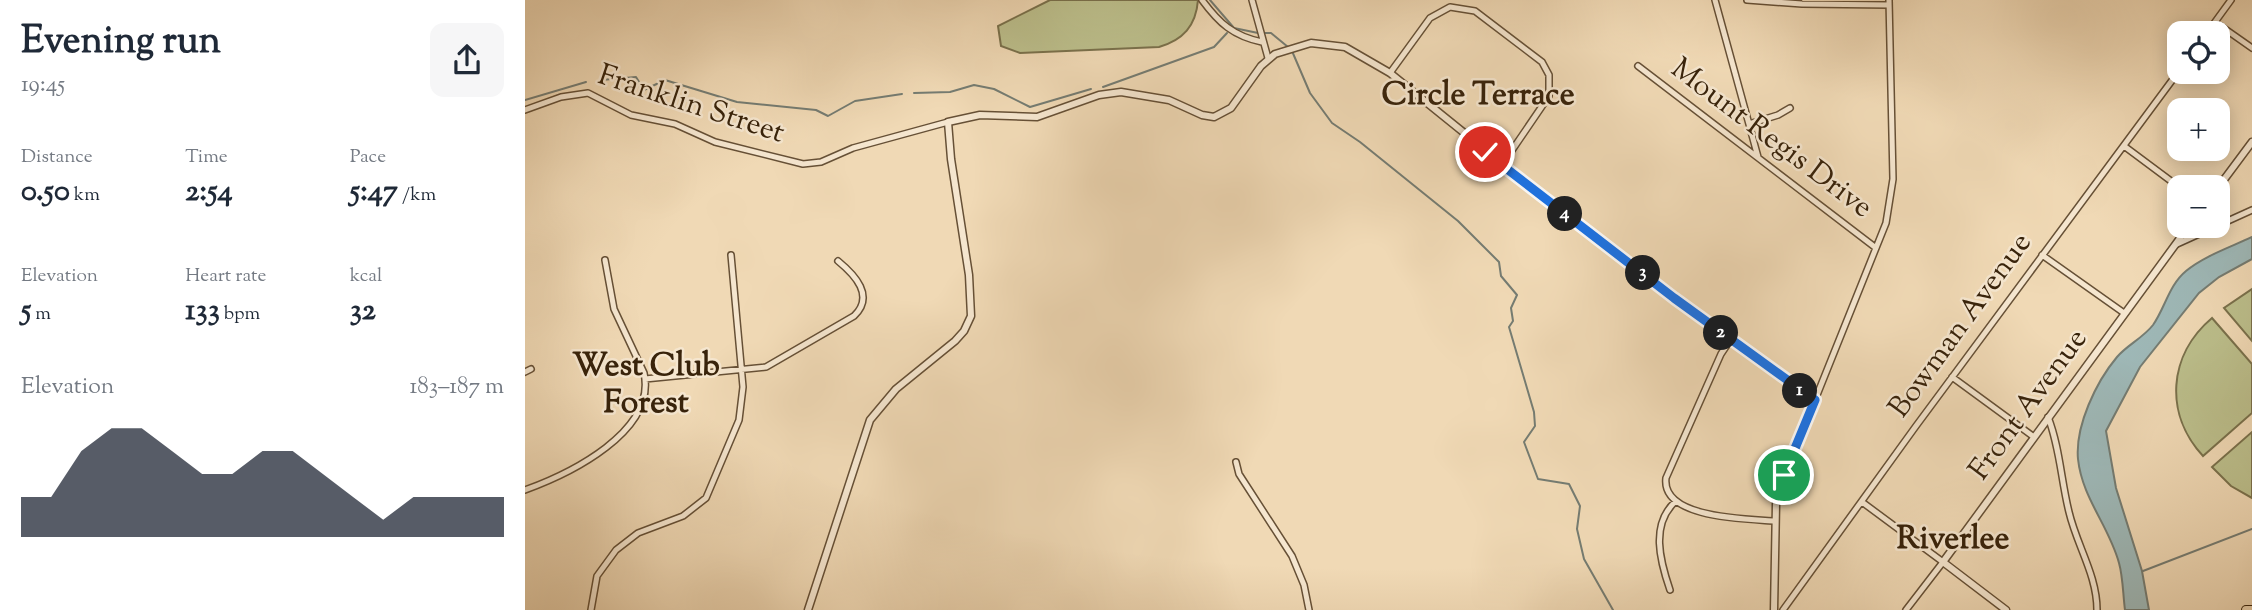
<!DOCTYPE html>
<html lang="en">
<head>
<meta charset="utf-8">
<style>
	:root { --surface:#fff; --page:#f6f6f7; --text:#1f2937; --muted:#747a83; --accent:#111827 }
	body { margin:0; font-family:"Sorts Mill Goudy",serif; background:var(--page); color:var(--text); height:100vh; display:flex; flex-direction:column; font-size:26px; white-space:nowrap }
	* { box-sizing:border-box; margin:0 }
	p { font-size:23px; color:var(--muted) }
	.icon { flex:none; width:38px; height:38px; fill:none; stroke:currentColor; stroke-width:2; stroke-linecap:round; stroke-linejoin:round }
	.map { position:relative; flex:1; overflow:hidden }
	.details { display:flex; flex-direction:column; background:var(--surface); width:525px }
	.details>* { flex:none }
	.tools { position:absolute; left:1642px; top:21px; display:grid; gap:14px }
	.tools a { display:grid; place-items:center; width:63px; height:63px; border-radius:14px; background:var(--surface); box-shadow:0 4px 18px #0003; font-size:35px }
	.pin { position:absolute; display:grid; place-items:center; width:60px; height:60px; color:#fff; margin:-30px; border:4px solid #fff; border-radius:50%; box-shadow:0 2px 7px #0007 }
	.km { position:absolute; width:35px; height:35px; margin:-18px; border-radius:50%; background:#222; color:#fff; font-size:19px; line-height:35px; text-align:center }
	.round { display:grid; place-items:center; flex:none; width:74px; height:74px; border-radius:14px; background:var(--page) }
	.headline { display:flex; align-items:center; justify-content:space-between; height:119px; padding:0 21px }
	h1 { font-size:38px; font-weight:800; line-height:52px }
	.metrics { display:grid; grid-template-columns:repeat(3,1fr); gap:10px; height:119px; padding:7px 21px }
	.metrics div { display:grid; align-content:center }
	.metrics b { font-size:30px; font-weight:800 }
	.metrics small { font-size:19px; font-weight:400 }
	.metrics p { font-size:19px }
	.chart { height:196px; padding:14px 21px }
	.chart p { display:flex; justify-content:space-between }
	.chart svg { width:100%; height:126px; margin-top:7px; fill:var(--accent); opacity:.7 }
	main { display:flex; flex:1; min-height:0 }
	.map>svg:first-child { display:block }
	.green { fill:#bcbf8c; stroke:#7a714c; stroke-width:2 }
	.water { fill:#9eb8b7; stroke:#757c72; stroke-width:2 }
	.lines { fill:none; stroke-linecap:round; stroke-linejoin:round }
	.stream { stroke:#757c72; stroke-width:2 }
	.minor-casing { stroke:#665036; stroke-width:8 }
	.tertiary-casing { stroke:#665036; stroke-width:9 }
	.primary-casing { stroke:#38230b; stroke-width:10 }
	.minor { stroke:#f5e6cf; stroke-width:5 }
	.tertiary { stroke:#f5e6cf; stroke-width:6 }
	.primary { stroke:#f0d9b5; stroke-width:8 }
	.route-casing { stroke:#fff; stroke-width:14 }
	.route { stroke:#1a73e8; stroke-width:9 }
	.labels { text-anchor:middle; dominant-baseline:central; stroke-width:5; stroke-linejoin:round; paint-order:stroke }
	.street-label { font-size:30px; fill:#38230b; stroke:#f5e6cf }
	.neighbourhood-label { font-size:32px; font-weight:bold; fill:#38230b; stroke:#f5e6cf }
</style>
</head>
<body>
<main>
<section class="details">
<div class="headline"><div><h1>Evening run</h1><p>19:45</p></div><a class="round"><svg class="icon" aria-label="share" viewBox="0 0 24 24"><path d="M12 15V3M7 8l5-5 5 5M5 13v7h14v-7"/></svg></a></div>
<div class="metrics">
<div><p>Distance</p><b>0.50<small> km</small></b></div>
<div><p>Time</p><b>2:54</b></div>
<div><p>Pace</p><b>5:47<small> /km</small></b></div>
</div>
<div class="metrics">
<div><p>Elevation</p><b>5<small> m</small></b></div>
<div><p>Heart rate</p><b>133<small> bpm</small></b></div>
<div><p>kcal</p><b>32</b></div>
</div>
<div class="chart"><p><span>Elevation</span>183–187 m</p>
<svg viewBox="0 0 160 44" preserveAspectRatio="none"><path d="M0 44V30L10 30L20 14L30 6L40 6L50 14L60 22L70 22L80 14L90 14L100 22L110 30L120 38L130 30L140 30L150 30L160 30V44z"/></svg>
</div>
</section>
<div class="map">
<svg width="1727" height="610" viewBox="0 0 1727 610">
	<rect width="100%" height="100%" fill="#f0d9b5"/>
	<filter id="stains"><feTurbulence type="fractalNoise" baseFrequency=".00286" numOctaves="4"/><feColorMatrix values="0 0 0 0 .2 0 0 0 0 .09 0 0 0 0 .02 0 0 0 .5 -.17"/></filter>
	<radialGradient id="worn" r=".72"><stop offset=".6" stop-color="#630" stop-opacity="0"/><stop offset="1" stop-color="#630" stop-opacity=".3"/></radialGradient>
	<path class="green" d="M525,0H673C671,26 658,40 634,47L495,53L476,46L473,26Z
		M1727,289V341L1699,308Z
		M1687,318L1727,364V413L1678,456C1639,414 1643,355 1687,318Z
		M1727,432V498L1706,486L1687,467Z"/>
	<path class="water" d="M1727,237V259L1694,277L1674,293L1615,367L1581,431L1591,488L1617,571L1624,610H1600C1598,595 1598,577 1594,563C1584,526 1557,498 1553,459C1550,426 1571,382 1592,357C1602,345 1618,338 1628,325C1640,308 1644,285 1661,271C1679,256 1706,247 1727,237Z"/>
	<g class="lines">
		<path class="stream" d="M685,0L709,28L733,33
			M739,33H746L763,47
			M767,51L785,93L807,123L835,142L933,221L974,262L976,276L992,295L986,308L988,321L984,327L1009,412L1010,426L999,442L1013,479L1044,484L1055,506L1052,529L1059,559L1088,610
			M76,80L111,77L119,90L140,80L212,102L291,110L303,116L330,101L377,94
			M578,87L689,47L702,33
			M389,93L425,92L449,85L469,89L505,107L566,89
			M0,100L61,82
			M1618,571L1727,529"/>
		<g class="minor-casing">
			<path id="minor" d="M677,0C694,23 708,36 737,42
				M727,0L743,58
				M1190,0L1233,157
				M1222,0L1277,4L1364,5
				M1690,22L1727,48
				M1682,33L1706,0
				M1113,66L1351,248
				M865,73L905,18L925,7L950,11L1017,62L1024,75V96L977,165
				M0,110L36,97L63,93L106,115L150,124L190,142L278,164L296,162L328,148L423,122
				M1224,124L1253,115L1265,108
				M1599,146L1654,187
				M1652,244L1727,210
				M1517,255L1599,313
				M1206,339L1196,354L1141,478C1136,519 1224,519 1250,521
				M0,372L6,369
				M1427,377L1509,437
				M120,379L241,367L329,316C350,296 330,275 313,261
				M1290,400L1361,223L1368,179L1364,0
				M1523,417C1535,448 1536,480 1544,512C1552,546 1572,575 1572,610
				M711,462L714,474L767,556L779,585L784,610
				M0,490C44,474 132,432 119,373L89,309L80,260
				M1337,502L1418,562L1381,610
				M1145,590C1135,561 1125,524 1151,501
				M66,610L72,576L91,550L113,533L158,516L181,498L214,420L218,387L206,255
				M1258,610L1391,426L1654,71"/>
		</g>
		<g class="tertiary-casing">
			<path id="tertiary" d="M1692,189L1727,142
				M283,610L345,420L371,389L430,341L439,331L446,316L444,275L426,159L423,122L455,115L512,117L574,95L596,92L644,100L677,115L689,117L706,108L736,66L750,54L786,43L820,47L865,73L1026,203L1268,386L1290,400L1259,475L1251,504L1249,610
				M1481,610L1418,562L1664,226"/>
		</g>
		<g class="primary-casing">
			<path id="primary" d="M1721,610H1727"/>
		</g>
		<use href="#minor" class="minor"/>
		<use href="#tertiary" class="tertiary"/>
		<use href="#primary" class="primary"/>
	</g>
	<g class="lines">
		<g class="route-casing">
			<path id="route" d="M960,152L1149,298L1290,400L1259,475"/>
		</g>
		<use href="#route" class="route"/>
	</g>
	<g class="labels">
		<g class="street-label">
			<text transform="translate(166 105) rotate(18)">Franklin Street</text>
			<text transform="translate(1246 139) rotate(37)">Mount Regis Drive</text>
			<text transform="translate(1436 326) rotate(-54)">Bowman Avenue</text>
			<text transform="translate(1504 405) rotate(-54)">Front Avenue</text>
		</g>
		<g class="neighbourhood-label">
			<text x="953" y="96">Circle Terrace</text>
			<text x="121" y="367">West Club<tspan x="121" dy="37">Forest</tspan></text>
			<text x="1428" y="540">Riverlee</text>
		</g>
	</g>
	<rect width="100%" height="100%" filter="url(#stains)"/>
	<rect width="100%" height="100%" fill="url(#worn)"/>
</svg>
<div class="tools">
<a><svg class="icon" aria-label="locate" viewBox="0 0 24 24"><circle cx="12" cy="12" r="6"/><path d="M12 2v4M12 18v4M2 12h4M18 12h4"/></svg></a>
<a>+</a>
<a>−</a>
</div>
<div class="pin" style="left:1259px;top:475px;background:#1e9e55"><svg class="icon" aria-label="arrive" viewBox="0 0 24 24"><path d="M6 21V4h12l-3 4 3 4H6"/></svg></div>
<div class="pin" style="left:960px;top:152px;background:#d93025"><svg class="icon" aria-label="check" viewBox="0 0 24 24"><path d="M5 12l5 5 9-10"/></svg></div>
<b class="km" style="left:1275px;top:391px">1</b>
<b class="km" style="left:1196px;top:333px">2</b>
<b class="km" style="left:1118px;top:273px">3</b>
<b class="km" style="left:1040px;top:214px">4</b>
</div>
</main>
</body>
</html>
